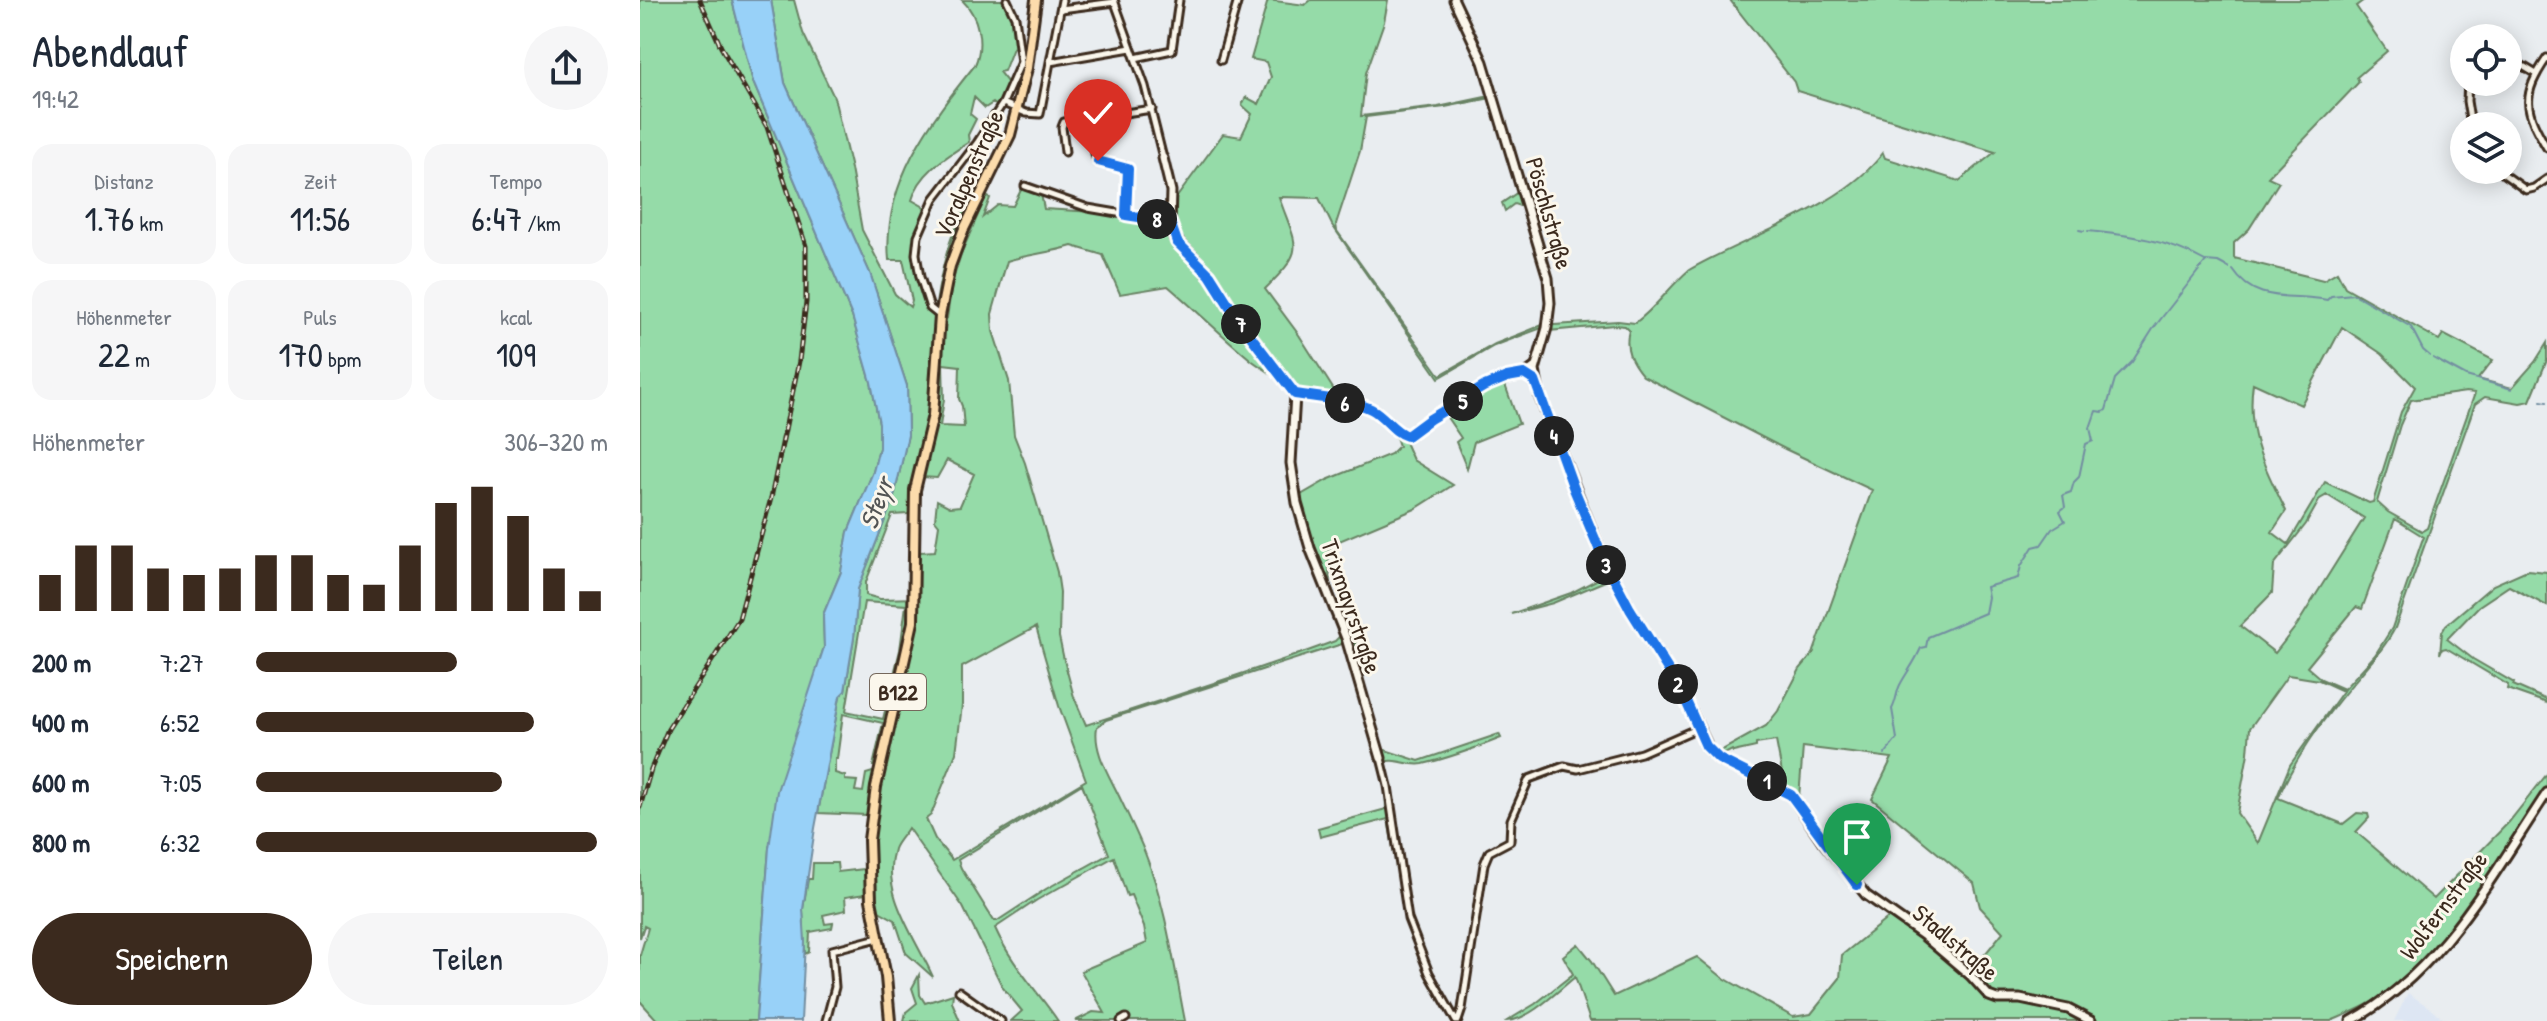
<!DOCTYPE html>
<html lang="de">
<head>
<meta charset="utf-8">
<style>
	:root { --surface:#fff; --page:#f6f6f7; --text:#1f2937; --muted:#747a83; --accent:#3b2a1e }
	body { margin:0; font-family:"Patrick Hand",sans-serif; background:var(--page); color:var(--text); height:100vh; display:flex; flex-direction:column; font-size:30px; white-space:nowrap }
	* { box-sizing:border-box; margin:0 }
	p { font-size:26px; color:var(--muted) }
	.icon { flex:none; width:44px; height:44px; fill:none; stroke:currentColor; stroke-width:2; stroke-linecap:round; stroke-linejoin:round }
	.map { position:relative; flex:1; overflow:hidden }
	.sheet { display:flex; flex-direction:column; background:var(--surface); width:640px }
	.sheet>* { flex:none }
	.controls { position:absolute; left:1810px; top:24px; display:grid; gap:16px }
	.controls a { display:grid; place-items:center; width:72px; height:72px; border-radius:50%; background:var(--surface); box-shadow:0 4px 20px #0003; font-size:40px }
	.pin { position:absolute; display:grid; place-items:center; width:68px; height:68px; color:#fff; margin:-82px -34px; border-radius:50% 50% 50% 0; rotate:-45deg; box-shadow:0 0 8px #0007 }
	.pin .icon { rotate:45deg }
	.km { position:absolute; width:40px; height:40px; margin:-20px; border-radius:50%; background:#222; color:#fff; font-size:22px; line-height:40px; text-align:center }
	.round { display:grid; place-items:center; flex:none; width:84px; height:84px; border-radius:42px; background:var(--page) }
	.summary { display:flex; align-items:center; justify-content:space-between; height:136px; padding:0 32px }
	h1 { font-size:44px; font-weight:600; line-height:60px }
	.figures { display:grid; grid-template-columns:repeat(3,1fr); gap:12px; height:136px; padding:8px 32px }
	.figures div { display:grid; align-content:center; border-radius:20px; background:var(--page); text-align:center }
	.figures b { font-size:34px; font-weight:600 }
	.figures small { font-size:22px; font-weight:400 }
	.figures p { font-size:22px }
	.chart { height:224px; padding:16px 32px }
	.chart p { display:flex; justify-content:space-between }
	.chart svg { width:100%; height:144px; margin-top:8px; stroke:var(--accent); stroke-width:6 }
	.primary-button { display:flex; gap:16px; margin-top:auto; padding:16px 32px }
	.primary-button a { flex:1; height:92px; border-radius:48px; background:var(--accent); color:#fff; font-size:32px; font-weight:600; line-height:92px; text-align:center }
	.primary-button a+a { background:var(--page); color:var(--text) }
	ul { padding:0 32px; list-style:none; font-size:26px }
	li { display:grid; grid-template-columns:128px 96px 1fr; align-items:center; height:60px }
	li i { height:20px; border-radius:10px; background:var(--accent) }
	main { display:flex; flex:1; min-height:0 }
	.map>svg:first-child { display:block }
	.built { fill:#dde6f3 }
	.green { fill:#95dba8; stroke:#688263; stroke-width:2; fill-rule:evenodd }
	.water { fill:#98d1f8; stroke:#738ea1; stroke-width:2 }
	.lines { fill:none; stroke-linecap:round; stroke-linejoin:round }
	.stream { stroke:#738ea1; stroke-width:2 }
	.street-casing { stroke:#3b2a1e; stroke-width:11 }
	.secondary-casing { stroke:#3b2a1e; stroke-width:13 }
	.primary-casing { stroke:#3b2a1e; stroke-width:14 }
	.street { stroke:#fbf7ec; stroke-width:5 }
	.secondary { stroke:#fbf7ec; stroke-width:7 }
	.primary { stroke:#fcdcac; stroke-width:8 }
	.rail-casing { stroke:#3b2a1e; stroke-width:5 }
	.rail { stroke:#fbf7ec; stroke-width:2; stroke-dasharray:6; stroke-linecap:butt }
	.route-casing { stroke:#fff; stroke-width:16 }
	.route { stroke:#1a73e8; stroke-width:10 }
	.labels { text-anchor:middle; dominant-baseline:central; stroke-width:6; stroke-linejoin:round; paint-order:stroke }
	.shield { fill:#fbf7ec; stroke:#75685c; stroke-width:2 }
	.shield-label { font-size:22px; font-weight:bold; fill:#3b2a1e }
	.street-label { font-size:24px; fill:#3b2a1e; stroke:#fbf7ec }
	.water-label { font-size:26px; font-style:italic; fill:#525454; stroke:#fbf7ec }
</style>
</head>
<body>
<main>
<section class="sheet">
<div class="summary"><div><h1>Abendlauf</h1><p>19:42</p></div><a class="round"><svg class="icon" aria-label="share" viewBox="0 0 24 24"><path d="M12 15V3M7 8l5-5 5 5M5 13v7h14v-7"/></svg></a></div>
<div class="figures">
<div><p>Distanz</p><b>1.76<small> km</small></b></div>
<div><p>Zeit</p><b>11:56</b></div>
<div><p>Tempo</p><b>6:47<small> /km</small></b></div>
</div>
<div class="figures">
<div><p>Höhenmeter</p><b>22<small> m</small></b></div>
<div><p>Puls</p><b>170<small> bpm</small></b></div>
<div><p>kcal</p><b>109</b></div>
</div>
<div class="chart"><p><span>Höhenmeter</span>306–320 m</p>
<svg viewBox="0 0 160 44" preserveAspectRatio="none"><path d="M5 44V33M15 44V24M25 44V24M35 44V31M45 44V33M55 44V31M65 44V27M75 44V27M85 44V33M95 44V36M105 44V24M115 44V11M125 44V6M135 44V15M145 44V31M155 44V38"/></svg>
</div>
<ul>
<li><b>200 m</b>7:27<i style="width:57%"></i></li>
<li><b>400 m</b>6:52<i style="width:79%"></i></li>
<li><b>600 m</b>7:05<i style="width:70%"></i></li>
<li><b>800 m</b>6:32<i style="width:97%"></i></li>
</ul>
<div class="primary-button"><a>Speichern</a><a>Teilen</a></div>
</section>
<div class="map">
<svg width="1907" height="1021" viewBox="0 0 1907 1021">
	<rect width="100%" height="100%" fill="#e9edf0"/>
	<filter id="ink" filterUnits="userSpaceOnUse"><feTurbulence type="fractalNoise" baseFrequency=".0125" numOctaves="2"/><feDisplacementMap in="SourceGraphic" scale="16" xChannelSelector="R" yChannelSelector="G"/><feConvolveMatrix kernelMatrix="1 2 1 2 8 2 1 2 1" color-interpolation-filters="sRGB"/></filter>
	<g filter="url(#ink)">
		<path class="built" d="M1768,993L1790,1008L1806,1021H1754Z"/>
		<path class="green" d="M0,0H92L113,82L212,316L231,382L239,423V448L233,472L208,532L201,572L183,615L184,647L162,719L129,848L116,1021H18L0,1001V955L8,928L4,926L0,938Z
			M131,0H154L163,33L194,97L211,169L222,230L255,294L270,307L272,301L263,260H249C242,184 290,121 335,65C344,44 339,16 322,0H365L373,18L377,45V49L373,48L364,71L359,72L368,83L357,106L353,103L345,108L334,97L330,114L336,119L328,135L329,142C306,157 279,173 272,200L286,208C270,251 274,275 293,316L307,318L312,283L321,254L346,196L350,198L343,217L358,205L373,206L383,186L401,194L404,209L523,216L583,134L601,137L612,114L602,105L606,97L619,104L631,77L626,62L611,59L628,0L665,5L671,0H748L744,22L726,73L721,116L798,107L850,96L842,67L811,0H816C838,45 855,90 870,138C876,158 879,178 885,198C899,244 914,274 911,324L914,325L978,321L995,323C1016,308 1029,287 1049,270C1109,235 1202,208 1243,153L1245,158L1319,181L1355,152L1157,91L1154,82L1090,0H1724L1716,6L1747,51L1717,77L1719,82L1628,177L1639,182L1609,229L1594,243V258L1683,280L1697,272L1705,287L1799,340L1803,334L1853,360L1838,379L1872,388L1895,362L1907,343V360L1890,401L1880,403L1845,397L1835,404L1755,628C1743,651 1725,668 1709,688C1682,721 1655,758 1638,798L1703,824L1717,813L1728,814L1729,818L1716,832L1794,899L1869,822L1907,774V786C1860,857 1816,934 1750,989C1733,1004 1712,1012 1691,1021H950L935,977C919,990 888,1021 867,1021L895,1004L933,974L923,956L938,944L952,961L974,996L1057,957L1082,977L1153,1017L1171,1014L1200,978L1202,955L1249,917C1221,893 1199,867 1177,837C1164,820 1157,799 1137,789L1142,787L1144,783L1136,741L1116,744V747L1093,752L1092,750L1075,759L1067,751L1057,734L1044,735L1009,752L932,771L937,766L1009,748L1051,727L1054,722L1037,687L970,579L913,603L871,614L931,593L968,574L938,504L894,385C887,374 874,375 864,382L879,424L834,442L827,469L816,442L821,438L804,413L764,440L773,460L813,485L775,509L699,541L688,551L690,583L711,639L717,644L713,647L729,712L742,749L779,761L859,734L861,738C836,748 809,758 783,764C768,767 754,756 741,763C756,823 756,887 776,946L765,916L748,819L680,837L678,828L746,809L745,784L705,643L466,720L457,727C453,751 469,775 479,796C488,815 497,833 505,853C526,906 534,965 545,1021H435L453,1012L465,1013L441,971L507,943L504,927L491,895L487,896L474,857L397,900L355,928C371,964 396,989 418,1021H371L382,1011L363,988L323,907L268,828C264,835 257,841 254,849C240,893 276,938 293,977L266,953L255,920L237,910L229,911L226,894L205,897L206,910L183,915L185,924L193,923L192,928L170,932L169,952L165,954L163,909L168,879H172L173,863H197L198,872L224,869L227,815L178,813L200,696L205,691L214,638L218,589L254,497L268,435L267,386L230,273L145,83ZM851,98L867,143L878,192L862,203L865,211L874,204L883,207C897,245 913,283 905,324L855,344L800,375L697,231L696,224L720,151L726,117L805,107ZM639,197L679,198L692,225L799,378L854,346L904,327L896,358L890,368L847,383L790,417L768,433L731,406L699,398L659,335L625,289C667,248 657,249 639,197ZM432,246L463,255L480,294L528,286C556,310 582,336 610,359C622,369 639,376 648,389C661,409 647,449 650,473C657,531 685,580 701,635L695,641C613,672 529,697 446,725L434,697L424,660L419,637L420,592L417,572L385,463L374,435L369,381L353,331L352,314L367,261C389,254 410,253 432,246ZM974,325L985,326L989,330C984,349 991,362 1003,376L1145,449L1232,490L1173,654L1160,669L1138,711L1126,726L1077,753L1067,743L1038,680L976,579L952,528L900,390L899,365L909,331ZM1702,327L1742,354L1775,387L1761,412L1733,502L1729,503L1685,482L1648,544L1632,532L1646,511C1624,466 1606,435 1613,383L1661,405ZM303,364L320,366L319,399L322,406L324,427L300,426L304,399ZM1826,392L1835,393L1787,528L1782,531L1748,512L1737,502L1760,425L1771,400ZM659,400C692,396 750,408 759,446L751,454L687,480L659,496C650,467 652,430 659,400ZM307,460L334,474L320,506L310,507L297,500L295,520L299,525L295,551L280,552L277,537L278,598L240,599L226,595V582L252,515L268,514L278,506L282,477L297,478ZM1687,495L1724,518L1657,625L1635,653L1600,626L1632,593L1634,565L1666,524L1680,499ZM1755,519L1784,537L1782,541L1752,628L1735,655L1704,689L1681,679L1667,667L1716,607L1722,609ZM224,602L266,605L260,650L243,719L206,711ZM396,627L419,706L446,780L312,860L295,839L286,819L291,815L316,753L322,705V667ZM1648,675L1679,680L1703,691L1650,765L1618,843L1597,813L1608,753L1610,728ZM203,714L243,723L233,766H236V771L226,774L223,792L215,791L217,781L205,780V776L195,773V759H197ZM1163,747L1252,758L1232,799L1334,883L1340,907L1363,932L1333,969H1327L1278,928L1225,891L1199,859L1172,821L1159,798ZM442,784L469,854L406,889L357,921H354L321,868L318,860Z
			M360,151L346,180L296,309L293,307L296,304C306,238 321,205 360,151Z
			M1887,570L1907,572V606L1869,586L1839,606L1807,639L1833,659L1874,683L1873,685L1907,700V703L1867,689L1868,685L1806,648L1802,649L1800,654L1802,632L1806,625L1853,585Z
			M279,975L280,995L285,1003L313,994L312,1002L320,1021H264L266,1012L277,1003L272,988Z"/>
		<path class="water" d="M92,0H131L145,83L230,273L267,386L268,435L254,497L218,589L214,638L205,691L200,696L175,828L163,909L165,942L161,1021H116L129,848L137,791L184,647L183,615L201,572L208,532L233,472L239,448V423L231,382L212,316L113,82Z"/>
		<g class="lines">
			<path class="stream" d="M1439,230L1444,231
				M1448,231C1490,235 1528,240 1565,261
				M1593,270C1616,305 1652,293 1687,300L1691,296L1714,294L1771,327L1783,350L1790,356
				M1793,358L1826,376L1872,389
				M1901,401L1907,402
				M1245,754L1257,739L1252,709C1257,700 1256,691 1261,683C1267,672 1275,662 1281,648L1286,647L1288,637L1345,613L1348,597L1346,587L1378,578L1381,566L1393,547L1401,545L1412,529L1425,521L1420,511L1425,507L1423,495L1431,492L1434,482L1439,477L1446,444L1453,441L1450,428L1456,411L1463,412L1466,410L1475,379L1492,362L1513,329L1566,261L1578,262L1589,268"/>
			<g class="street-casing">
				<path id="street" d="M474,0L505,86L523,158
					M421,9L475,2
					M1868,57L1896,74
					M495,58L532,50L539,0
					M1907,58C1881,96 1884,109 1907,148
					M581,60L598,0
					M410,62L491,48
					M1828,82L1827,101L1831,126
					M363,103L386,113L400,114L422,0
					M449,118L456,159L474,166L485,167L489,171L486,215
					M425,152L422,127L424,122L512,109
					M1858,170L1886,190L1894,188L1907,179
					M385,186L448,208L530,222
					M300,316L290,308L280,277L276,254L278,236L294,199L337,143L363,103L381,62L375,17L367,0
					M655,394C678,397 710,399 731,409C745,416 753,432 767,436L790,419L845,386L867,377L884,374L895,366
					M741,758L748,786L768,919L789,973L816,1021
					M319,991L361,1021
					M186,1021L195,987L192,950L238,938
					M481,1021L486,1018
					M818,1021L822,1009L844,864L849,852L870,841L871,820L889,779L924,766L938,769L1001,753L1058,728"/>
			</g>
			<g class="secondary-casing">
				<path id="secondary" d="M814,0L843,62L908,278L910,303L907,328L895,370L900,398L963,558L990,609L1042,692L1069,749L1079,759L1151,795L1183,842L1226,895L1284,936L1330,975L1349,996L1357,999H1380L1428,1009L1451,1021
					M523,158L531,191L530,225L534,237L570,275L601,323L655,394L651,463L657,503L670,548L706,638L741,758
					M1711,1021C1801,973 1852,875 1907,793"/>
			</g>
			<g class="primary-casing">
				<path id="primary" d="M250,1021L246,977L231,900L229,840L236,787L273,622L275,490L293,415L300,316L310,266L323,231L370,135L387,68L396,0"/>
			</g>
			<use href="#street" class="street"/>
			<use href="#secondary" class="secondary"/>
			<use href="#primary" class="primary"/>
			<g class="rail-casing">
				<path id="rail" d="M0,807L11,769L28,729L99,619L131,498L159,361L166,302V246L127,127L81,47L60,0"/>
			</g>
			<use href="#rail" class="rail"/>
		</g>
	</g>
	<g class="lines" filter="url(#ink)">
		<g class="route-casing">
			<path id="route" d="M458,161L488,169L486,215L530,222L537,242L570,275L599,321L655,394C678,398 710,399 731,409C745,416 753,432 767,436L790,419L845,386L867,377L884,374L895,381L934,489L963,558L990,609L1042,692L1066,746L1079,759L1151,795L1217,885"/>
		</g>
		<use href="#route" class="route"/>
	</g>
	<g class="labels">
		<rect class="shield" x="230" y="674" width="56" height="36" rx="6"/>
		<g class="shield-label">
			<text x="258" y="692">B122</text>
		</g>
		<g class="street-label">
			<text transform="translate(328 174) rotate(-66)">Voralpenstraße</text>
			<text transform="translate(910 213) rotate(74)">Pöschlstraße</text>
			<text transform="translate(712 606) rotate(71)">Trixmayrstraße</text>
			<text transform="translate(1803 905) rotate(-53)">Wolfernstraße</text>
			<text transform="translate(1316 942) rotate(40)">Stadlstraße</text>
		</g>
		<g class="water-label">
			<text transform="translate(236 503) rotate(-70)">Steyr</text>
		</g>
	</g>
</svg>
<div class="controls">
<a><svg class="icon" aria-label="locate" viewBox="0 0 24 24"><circle cx="12" cy="12" r="6"/><path d="M12 2v4M12 18v4M2 12h4M18 12h4"/></svg></a>
<a><svg class="icon" aria-label="layers" viewBox="0 0 24 24"><path d="M12 4l9 5-9 5-9-5zM3 14l9 5 9-5"/></svg></a>
</div>
<div class="pin" style="left:1217px;top:885px;background:#1e9e55"><svg class="icon" aria-label="arrive" viewBox="0 0 24 24"><path d="M6 21V4h12l-3 4 3 4H6"/></svg></div>
<div class="pin" style="left:458px;top:161px;background:#d93025"><svg class="icon" aria-label="check" viewBox="0 0 24 24"><path d="M5 12l5 5 9-10"/></svg></div>
<b class="km" style="left:1127px;top:781px">1</b>
<b class="km" style="left:1038px;top:684px">2</b>
<b class="km" style="left:966px;top:565px">3</b>
<b class="km" style="left:914px;top:436px">4</b>
<b class="km" style="left:823px;top:401px">5</b>
<b class="km" style="left:705px;top:403px">6</b>
<b class="km" style="left:601px;top:324px">7</b>
<b class="km" style="left:517px;top:219px">8</b>
</div>
</main>
</body>
</html>
